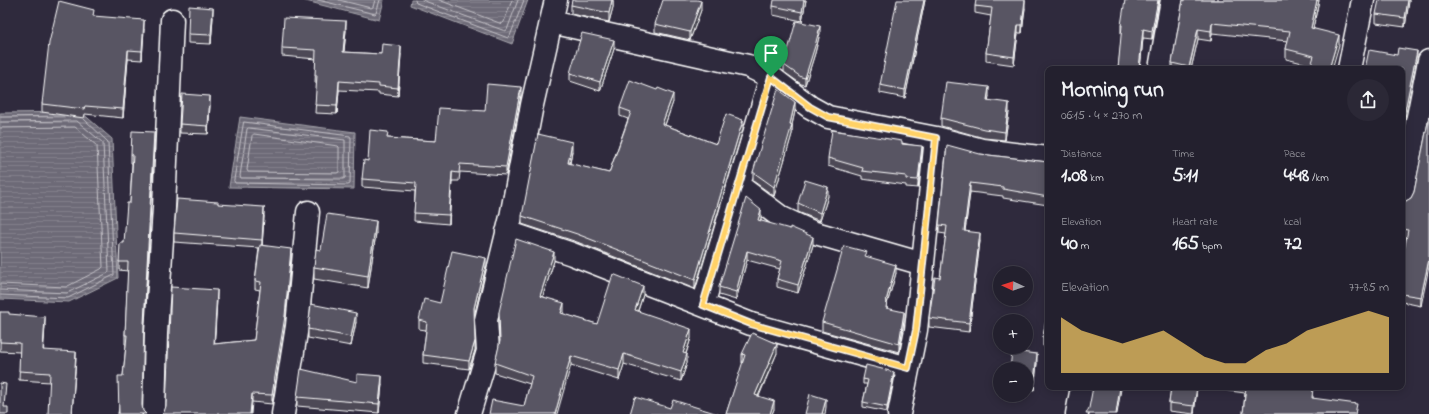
<!DOCTYPE html>
<html lang="en">
<head>
<meta charset="utf-8">
<style>
	:root { --surface:#23202e; --page:#2b2836; --text:#f1f3f6; --muted:#a3a3aa; --line:#403e4a; --accent:#ffd166 }
	body { margin:0; font-family:"Indie Flower",sans-serif; background:var(--page); color:var(--text); height:100vh; display:flex; flex-direction:column; font-size:15px; white-space:nowrap }
	* { box-sizing:border-box; margin:0 }
	p { font-size:13px; color:var(--muted) }
	.icon { flex:none; width:22px; height:22px; fill:none; stroke:currentColor; stroke-width:2; stroke-linecap:round; stroke-linejoin:round }
	.map { position:relative; flex:1; overflow:hidden }
	.sheet { position:absolute; left:1045px; top:66px; width:360px; height:324px; display:flex; flex-direction:column; background:var(--surface); border-radius:8px; box-shadow:0 2px 10px #0003,0 0 0 1px var(--line) }
	.sheet>* { flex:none }
	.needle { width:26px; rotate:273deg }
	.controls { position:absolute; left:993px; top:266px; display:grid; gap:8px }
	.controls a { display:grid; place-items:center; width:40px; height:40px; border-radius:50%; background:var(--surface); box-shadow:0 2px 10px #0003,0 0 0 1px var(--line); font-size:20px }
	.pin { position:absolute; display:grid; place-items:center; width:34px; height:34px; color:#fff; margin:-41px -17px; border-radius:50% 50% 50% 0; rotate:-45deg; box-shadow:0 0 4px #0007 }
	.pin .icon { rotate:45deg }
	.round { display:grid; place-items:center; flex:none; width:42px; height:42px; border-radius:21px; background:var(--page) }
	.headline { display:flex; align-items:center; justify-content:space-between; height:68px; padding:0 16px }
	h1 { font-size:22px; font-weight:800; line-height:30px }
	.metrics { display:grid; grid-template-columns:repeat(3,1fr); gap:6px; height:68px; padding:4px 16px }
	.metrics div { display:grid; align-content:center }
	.metrics b { font-size:20px; font-weight:800 }
	.metrics small { font-size:11px; font-weight:400 }
	.metrics p { font-size:11px }
	.chart { height:112px; padding:8px 16px }
	.chart p { display:flex; justify-content:space-between }
	.chart svg { width:100%; height:72px; margin-top:4px; fill:var(--accent); opacity:.7 }
	.map>svg:first-child { display:block }
	.water { fill:url(#water-rules); stroke:#a7a6ad }
	.lines { fill:none; stroke-linecap:round; stroke-linejoin:round }
	.shore { stroke:#c5c3c9; stroke-width:1 }
	.street-casing { stroke:#fff; stroke-width:25 }
	.street { stroke:#2f2a3d; stroke-width:22 }
	.wall { fill:#4d4956; stroke:#fff }
	.shaded-wall { fill:#3e3c46; stroke:#fff }
	.building { fill:#595564; stroke:#fff }
	.route-casing { stroke:#fff; stroke-width:8 }
	.route { stroke:#ffd166; stroke-width:5 }
</style>
</head>
<body>
<div class="map">
<svg width="1429" height="414" viewBox="0 0 1429 414">
	<defs>
		<pattern id="water-rules" width="6" height="5" patternUnits="userSpaceOnUse"><rect width="6" height="5" fill="#6d6a77"/><path d="M0 2.5h6" fill="none" stroke="#83808b"/></pattern>
	</defs>
	<rect width="100%" height="100%" fill="#2f2a3d"/>
	<filter id="ink" filterUnits="userSpaceOnUse"><feTurbulence type="fractalNoise" baseFrequency=".025" numOctaves="2"/><feDisplacementMap in="SourceGraphic" scale="8" xChannelSelector="R" yChannelSelector="G"/><feConvolveMatrix kernelMatrix="1 2 1 2 8 2 1 2 1" color-interpolation-filters="sRGB"/></filter>
	<g filter="url(#ink)">
		<path class="water" d="M302,0H384L379,20Z
			M411,0H528L512,44L410,5Z
			M81,112L112,139L118,278L69,302L0,299V113Z
			M240,117L355,132L354,189L229,187Z"/>
		<g class="lines">
			<path class="shore" d="M318,0L375,14L376,13L380,0
				M339,0L371,8L373,7L375,0
				M415,0L416,3L508,38L510,36L524,0
				M422,0L505,31L507,30L518,0
				M439,0L502,24L504,22L512,0
				M0,117L64,116
				M0,122L77,121L103,143L109,271L108,273L67,293L0,290
				M244,122L350,136L351,138L350,184L348,185L235,183L234,181Z
				M0,128L75,127L97,146L103,267L101,269L66,287L0,284
				M249,128L345,140V178L343,179L241,178L240,176L247,129Z
				M254,134L338,146L339,147V172L337,173L248,172L247,170L252,136Z
				M0,295L68,298L114,275L108,142L83,118"/>
			<g class="street-casing">
				<path id="street" d="M551,22L748,66L771,77L810,107L828,117L936,138L982,150L1048,158
					M1160,69L1172,0
					M1349,69L1363,0
					M738,185L782,218L812,232L923,264
					M1402,198L1429,61
					M507,232L572,254L751,324L908,368
					M703,305L771,77
					M154,414L156,333L164,208L172,20
					M283,414L297,326L308,212
					M469,414L488,351L486,320L511,217L532,105L556,0
					M899,414L916,330L936,138
					M1077,414L1082,387"/>
			</g>
			<use href="#street" class="street"/>
		</g>
		<path class="wall" d="M613,0V7L609,22L571,14V5Z
			M806,0L802,21L773,15V6Z
			M925,0L905,98L880,93V85Z
			M1159,0L1152,39L1143,38L1140,69H1118L1122,34H1121V25Z
			M1183,0H1319L1313,28L1339,45L1311,65L1286,59V49L1288,41L1212,33L1211,41L1198,39L1191,69H1172V63Z
			M1409,0L1405,27L1376,23V14Z
			M975,6L1025,8L1022,33H1018L1014,65L986,61V53L991,16L975,13Z
			M701,10L690,40L655,32V24Z
			M94,17L144,29L142,60L128,59L123,118L85,114L84,118L42,112V104Z
			M213,17L211,44L188,43V34Z
			M346,30L344,52L381,54H401L398,96L379,94V92L339,90L337,114L315,113L317,83H315L316,59L282,56V48Z
			M820,33L815,53L805,85L801,84L784,72V65Z
			M614,49L600,91L570,81V73Z
			M521,95L506,175L460,172L459,181H452L449,224L414,221L415,191L362,187V179L368,161L388,138L436,141L485,111Z
			M989,96L988,100L1009,112L1005,140L984,138L941,126V118Z
			M673,102L665,125L716,144L743,129L695,289L577,242L522,224V216L572,151L570,164L609,173L628,119L620,116V108Z
			M210,105L208,134L180,133V124Z
			M795,111L792,125V134L774,196L753,181V172Z
			M1429,117L1421,306L1402,302V261L1407,238H1402V202L1406,201L1411,198L1414,192Z
			M154,140L144,333L118,414L123,376L126,344H125V335L128,271L119,270V262L124,243L130,203L132,163H131V154Z
			M902,144L922,154L918,188L906,187V185L862,179V176L828,166V158Z
			M980,154L1048,162V205L1003,198V196L970,192L965,231L980,241L969,332L929,327V318L940,278L946,234L939,233V225Z
			M828,196L820,221L798,212V203Z
			M218,204L264,216L262,246L291,258L285,324L272,404L252,402L164,412L217,299L214,344L254,340L260,290L255,289V281L259,248L174,242V233Z
			M761,218V221L813,245L798,293L777,287V279L780,269L747,260L736,300L719,295V287Z
			M376,233L368,288L314,279V267L321,250Z
			M867,257L896,273L887,304V308L904,320L899,352L822,331V322Z
			M554,261L543,296L564,312L563,314L597,324L643,295L638,311L691,338L686,354L687,363L681,381L624,364L619,380L571,365L524,406L530,384L495,373V363L500,343L499,312Z
			M486,266L474,316L475,350L469,369L423,363V355L426,330L419,329V320Z
			M0,312L45,325L43,350L76,360L50,382L19,380L20,352L0,351Z
			M1048,313V347L1043,346V337Z
			M356,322L351,346L308,338V329Z
			M777,353L759,396L774,409L772,414H726L743,363H742V354Z
			M1037,363L1034,390L1026,389V369Z
			M894,377L887,412L863,407V402L867,384H863V379Z
			M357,382L382,384L379,413L297,406V397Z
			M1171,387H1200V388H1197L1194,414L1169,411V403Z
			M1200,387H1304L1313,396V398L1356,414H1243L1245,393Z"/>
		<path class="shaded-wall" d="M612,0H613V7L609,22V13Z
			M804,0H806L802,21V12Z
			M924,0H925L905,98V90Z
			M1025,0V8L1022,33V25Z
			M1158,0H1159L1152,39V31Z
			M1317,0H1319L1311,38V28Z
			M1408,0H1409V2L1405,27V18Z
			M701,1V10L690,40V32Z
			M213,8V17L211,44V35Z
			M144,20V29L142,60V51Z
			M346,21V30L343,60V52Z
			M1212,23V33L1211,41V31Z
			M1018,25V33L1014,65V57Z
			M820,26V33L815,53L805,85V78Z
			M1143,29V38L1140,69H1139Z
			M1198,29V39L1191,69H1189Z
			M1339,35V45L1332,69H1329Z
			M614,40V49L600,91V82Z
			M401,46V54L398,96V88Z
			M128,50V59L123,118V109Z
			M1417,51V59L1402,133V125Z
			M339,81V90L337,114V106Z
			M521,87V95L506,175V167Z
			M989,87V96L987,109V100Z
			M673,94V102L662,133V124Z
			M210,96V105L208,134V126Z
			M795,102V111L791,129L792,125V134L774,196V187L790,124Z
			M1009,103V112L1005,140V132Z
			M743,120V129L695,289V280Z
			M154,132V140L144,333V324Z
			M572,142V151L568,172V163Z
			M922,146V154L918,188V180Z
			M452,172V181L449,224V215Z
			M970,183V192L964,239V231Z
			M828,187V196L820,221V213Z
			M264,207V216L262,248V240Z
			M761,210V218L758,228V220Z
			M376,221V233L368,288V276Z
			M980,233V241L969,332V323Z
			M813,237V245L798,293V285Z
			M291,249V258L285,324L272,404V395Z
			M747,251V260L736,300V292Z
			M554,252V261L540,305V296Z
			M486,258V266L474,317V308Z
			M1429,259V267L1421,306V297Z
			M896,265V273L887,304V310L886,317V301Z
			M643,286V295L635,319V310Z
			M217,290V299L214,353V344Z
			M564,303V312L561,322V313Z
			M904,312V320L899,352V344Z
			M356,313V322L351,346V337Z
			M45,317V325L43,359V350Z
			M691,329V338L683,362V353Z
			M475,341V350L469,369V361Z
			M777,344V353L755,403V395Z
			M76,352V360L72,414Z
			M624,354V364L619,380V370Z
			M687,354V363L681,381V372Z
			M1037,354V363L1034,390V381Z
			M571,356V365L557,414H555Z
			M894,372V377L887,412V407Z
			M382,376V384L379,413V404Z
			M1120,387H1121V389L1117,414H1116Z
			M1197,387L1194,414V406Z
			M252,394V402L251,414H250Z
			M826,399V407L825,414H822Z
			M774,401V409L772,414H770Z"/>
		<path class="building" d="M572,0H612L609,13L571,5Z
			M663,0H697L701,1L690,32L655,24Z
			M774,0H804L802,12L773,6Z
			M897,0H924L905,90L880,85Z
			M976,0H1025L1022,25H1018L1014,57L986,53L992,8L975,6Z
			M1125,0H1158L1152,31L1143,29L1139,69H1118L1122,25H1121Z
			M1183,0H1317L1311,28L1339,35L1329,69H1310L1314,56L1286,49L1290,31L1212,23L1211,31L1198,29L1189,67L1172,63Z
			M1379,0H1408L1405,18L1376,14Z
			M59,1L94,10L93,16L144,20L142,51L128,50L123,109L85,106L84,109L42,104L49,43Z
			M189,6L213,8L211,35L188,34Z
			M284,18L346,21L343,52L381,54L382,44L401,46L398,88L379,86V84L339,81L337,106L315,105L317,75H315L316,50L282,48Z
			M796,21L820,26L815,46L805,78L801,77L784,65Z
			M582,33L614,40L600,82L570,73Z
			M1398,48L1417,51L1402,125V69H1365L1369,50L1397,55Z
			M630,80L657,90L658,88L673,94L662,124L716,144L726,114L743,120L695,280L577,234L522,216L538,134L572,142L568,163L609,173L631,112L620,108Z
			M946,82L989,87L987,100L1009,103L1005,132L984,129L941,118Z
			M487,84L521,87L506,167L460,164L459,173L452,172L449,215L414,213L416,183L362,179L364,160L368,161L370,130L388,132L387,138L436,141L439,108L485,111Z
			M778,89L795,102L790,124L792,125L774,187L753,172Z
			M182,94L210,96L208,126L180,124Z
			M1429,117V259L1421,297L1402,294V261L1408,230L1402,229V202L1406,201L1411,198L1414,192Z
			M832,130L902,141V144L922,146L918,180L906,179V176L862,171L863,168L828,158Z
			M132,131L154,132L144,324L142,405L143,411L146,414H119L118,376H123L127,335H125L128,262H119L120,243H124L127,203H130L133,155L131,154Z
			M947,145L980,154L1048,162V197L1003,189V187L970,183L964,231L980,233L969,323L929,318L935,277L940,278L947,226L939,225Z
			M805,180L828,187L820,213L798,203Z
			M746,198L761,210L758,220L790,229V227L813,237L798,285L777,279L782,261L747,251L736,292L719,287Z
			M177,199L218,202V204L264,207L262,240L174,233Z
			M327,214L376,221L368,276L314,267L316,249L321,250Z
			M516,239L554,252L540,296L564,303L561,313L597,324L613,274L643,286L635,310L691,329L683,353L687,354L681,372L624,354L619,370L571,356L555,414H489L492,400L524,406L532,376L495,363L500,341L499,312Z
			M260,245L291,249L285,316L272,395L252,394L250,414H162L164,412L166,406L171,287L217,290L214,344L254,340L261,282L255,281Z
			M844,246L867,252L865,256L896,265L886,301H887L886,308L904,312L899,344L822,322Z
			M452,251L486,258L474,308L475,341L469,361L423,355L427,322L419,320L424,299L440,303Z
			M311,304L356,313L351,337L308,329Z
			M0,312H9V314L45,317L43,350L76,352L72,414H48L50,373L19,371L20,343L0,342Z
			M1047,313H1048V338L1043,337Z
			M752,333L777,344L755,395L774,401L770,414H726L745,355L742,354Z
			M1012,351L1037,354L1034,381L1026,380V369H1010Z
			M866,365L894,372L887,407L863,402L868,380L863,379Z
			M301,369L357,382V374L382,376L379,404L297,397Z
			M0,383L6,384L4,407H8V414H0Z
			M1093,387H1120L1116,414H1086L1089,408Z
			M1171,387H1197L1194,406L1169,403Z
			M1246,387H1304L1313,388L1312,398L1357,404L1355,414H1246L1243,413Z
			M810,394L826,399L822,414H805Z
			M635,397L670,408L673,400L718,414H630Z"/>
	</g>
	<g class="lines" filter="url(#ink)">
		<g class="route-casing">
			<path id="route" d="M771,77L810,107L828,117L936,138L916,330L908,368L751,324L703,305Z"/>
		</g>
		<use href="#route" class="route"/>
	</g>
</svg>
<div class="controls">
<a><svg class="needle" viewBox="-14 -14 28 28"><path d="M0-13l5 13h-10z" fill="#e53935"/><path d="M0 13l5-13h-10z" fill="#a3a3aa"/></svg></a>
<a>+</a>
<a>−</a>
</div>
<div class="pin" style="left:771px;top:77px;background:#1e9e55"><svg class="icon" aria-label="arrive" viewBox="0 0 24 24"><path d="M6 21V4h12l-3 4 3 4H6"/></svg></div>
<section class="sheet">
<div class="headline"><div><h1>Morning run</h1><p>06:15 · 4 × 270 m</p></div><a class="round"><svg class="icon" aria-label="share" viewBox="0 0 24 24"><path d="M12 15V3M7 8l5-5 5 5M5 13v7h14v-7"/></svg></a></div>
<div class="metrics">
<div><p>Distance</p><b>1.08<small> km</small></b></div>
<div><p>Time</p><b>5:11</b></div>
<div><p>Pace</p><b>4:48<small> /km</small></b></div>
</div>
<div class="metrics">
<div><p>Elevation</p><b>40<small> m</small></b></div>
<div><p>Heart rate</p><b>165<small> bpm</small></b></div>
<div><p>kcal</p><b>72</b></div>
</div>
<div class="chart"><p><span>Elevation</span>77–85 m</p>
<svg viewBox="0 0 160 44" preserveAspectRatio="none"><path d="M0 44V10L10 18L20 22L30 26L40 22L50 18L60 26L70 34L80 38L90 38L100 30L110 26L120 18L130 14L140 10L150 6L160 10V44z"/></svg>
</div>
</section>
</div>
</body>
</html>
